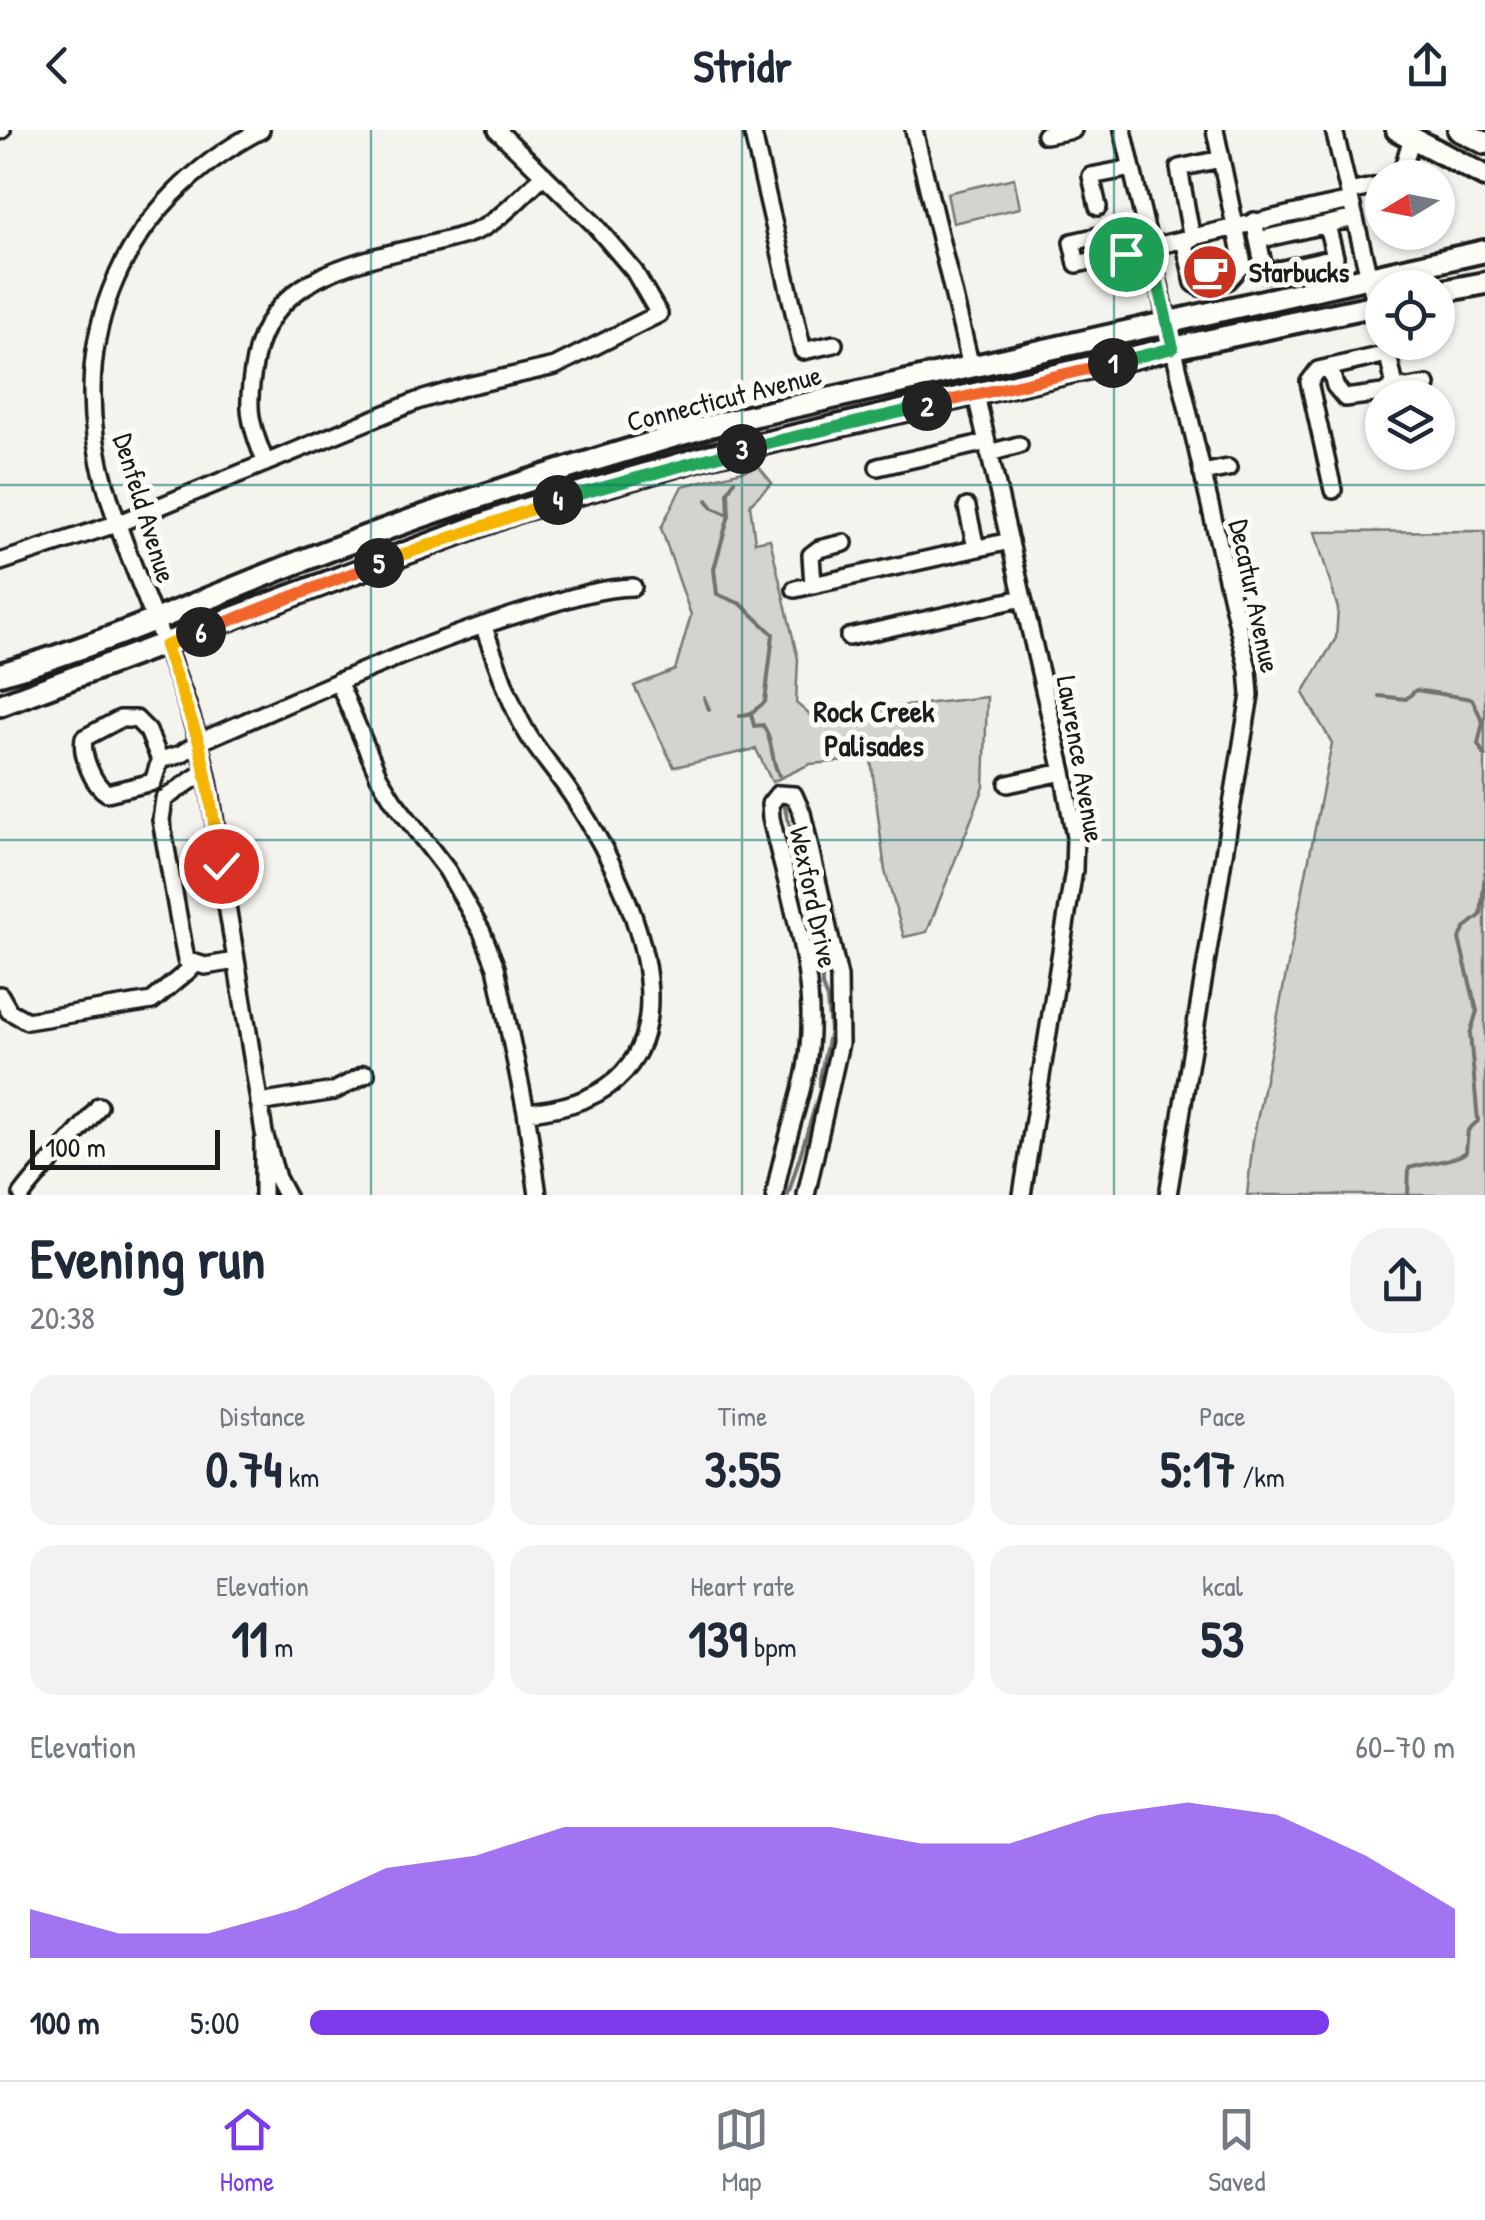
<!DOCTYPE html>
<html lang="en">
<head>
<meta charset="utf-8">
<style>
	:root { --surface:#fff; --page:#f2f2f3; --text:#1f2937; --muted:#747a83; --line:#e0e1e3; --accent:#7c3aed }
	body { margin:0; font-family:"Patrick Hand",sans-serif; background:var(--page); color:var(--text); height:100vh; display:flex; flex-direction:column; font-size:38px; white-space:nowrap }
	* { box-sizing:border-box; margin:0 }
	p { font-size:32px; color:var(--muted) }
	.icon { flex:none; width:55px; height:55px; fill:none; stroke:currentColor; stroke-width:2; stroke-linecap:round; stroke-linejoin:round }
	.map { position:relative; height:1065px; overflow:hidden }
	.details { display:flex; flex-direction:column; background:var(--surface); flex:1 }
	.details>* { flex:none }
	.needle { width:65px; rotate:260deg }
	.fabs { position:absolute; left:1365px; top:30px; display:grid; gap:20px }
	.fabs a { display:grid; place-items:center; width:90px; height:90px; border-radius:50%; background:var(--surface); box-shadow:0 2px 8px #0004; font-size:50px }
	.scale { position:absolute; left:30px; bottom:25px; width:190px; box-sizing:border-box; padding-left:10px; border:5px solid #1c1c1c; border-top:0; font-size:28px; line-height:35px; white-space:nowrap; color:#1c1c1c; -webkit-text-stroke:8px #fdfcf7; paint-order:stroke }
	.pin { position:absolute; display:grid; place-items:center; width:85px; height:85px; color:#fff; margin:-42px; border:5px solid #fff; border-radius:50%; box-shadow:0 2px 10px #0007 }
	.km { position:absolute; width:50px; height:50px; margin:-25px; border-radius:50%; background:#222; color:#fff; font-size:28px; line-height:50px; text-align:center }
	.round { display:grid; place-items:center; flex:none; width:105px; height:105px; border-radius:40px; background:var(--page) }
	.head { display:flex; align-items:center; justify-content:space-between; height:170px; padding:0 30px }
	h1 { font-size:55px; font-weight:700; line-height:75px }
	.metrics { display:grid; grid-template-columns:repeat(3,1fr); gap:15px; height:170px; padding:10px 30px }
	.metrics div { display:grid; align-content:center; border-radius:25px; background:var(--page); text-align:center }
	.metrics b { font-size:50px; font-weight:700 }
	.metrics small { font-size:28px; font-weight:400 }
	.metrics p { font-size:28px }
	.chart { height:280px; padding:20px 30px }
	.chart p { display:flex; justify-content:space-between }
	.chart svg { width:100%; height:180px; margin-top:10px; fill:var(--accent); opacity:.7 }
	ul { padding:0 30px; list-style:none; font-size:32px }
	li { display:grid; grid-template-columns:160px 120px 1fr; align-items:center; height:75px }
	li i { height:25px; border-radius:12px; background:var(--accent) }
	header { display:flex; justify-content:space-between; align-items:center; height:130px; padding:0 30px; background:var(--surface); font-size:45px; font-weight:700 }
	.tab-bar { display:flex; justify-content:space-around; align-items:center; height:140px; border-top:2px solid var(--line); background:var(--surface); font-size:28px; color:var(--muted) }
	.tab-bar a { display:grid; justify-items:center; gap:5px }
	.tab-bar .active { color:var(--accent) }
	.map>svg:first-child { display:block }
	.green { fill:#d4d3cf; stroke:#787876; stroke-width:2.5 }
	.lines { fill:none; stroke-linecap:round; stroke-linejoin:round }
	.stream { stroke:#72716f; stroke-width:4 }
	.minor-casing { stroke:#1c1c1c; stroke-width:22 }
	.major-casing { stroke:#1c1c1c; stroke-width:28 }
	.minor { stroke:#fdfcf7; stroke-width:15 }
	.major { stroke:#fdfcf7; stroke-width:20 }
	.split-1-casing { stroke:#fff; stroke-width:20 }
	.split-2-casing { stroke:#fff; stroke-width:20 }
	.split-3-casing { stroke:#fff; stroke-width:20 }
	.split-4-casing { stroke:#fff; stroke-width:20 }
	.split-5-casing { stroke:#fff; stroke-width:20 }
	.split-6-casing { stroke:#fff; stroke-width:20 }
	.split-7-casing { stroke:#fff; stroke-width:20 }
	.split-8-casing { stroke:#fff; stroke-width:20 }
	.split-1 { stroke:#22a559; stroke-width:12 }
	.split-2 { stroke:#f0652b; stroke-width:12 }
	.split-3 { stroke:#22a559; stroke-width:12 }
	.split-4 { stroke:#22a559; stroke-width:12 }
	.split-5 { stroke:#f5b400; stroke-width:12 }
	.split-6 { stroke:#f0652b; stroke-width:12 }
	.split-7 { stroke:#f5b400; stroke-width:12 }
	.split-8 { stroke:#f5b400; stroke-width:12 }
	.grid { fill:none; stroke:#0f766e; stroke-width:2.5; stroke-opacity:0.55 }
	.labels { text-anchor:middle; dominant-baseline:central; stroke-width:10; stroke-linejoin:round; paint-order:stroke }
	.poi-label { font-size:28px; font-weight:bold; fill:#1c1c1c; stroke:#fdfcf7; text-anchor:start }
	.street-label { font-size:28px; fill:#1c1c1c; stroke:#fdfcf7 }
	.neighbourhood-label { font-size:30px; font-weight:bold; fill:#1c1c1c; stroke:#fdfcf7 }
</style>
</head>
<body>
<header><svg class="icon" aria-label="back" viewBox="0 0 24 24"><path d="M15 5l-7 7 7 7"/></svg>Stridr<svg class="icon" aria-label="share" viewBox="0 0 24 24"><path d="M12 15V3M7 8l5-5 5 5M5 13v7h14v-7"/></svg></header>
<div class="map">
<svg width="1485" height="1065" viewBox="0 0 1485 1065">
	<rect width="100%" height="100%" fill="#f4f3ee"/>
	<filter id="ink" filterUnits="userSpaceOnUse"><feTurbulence type="fractalNoise" baseFrequency=".01" numOctaves="2"/><feDisplacementMap in="SourceGraphic" scale="20" xChannelSelector="R" yChannelSelector="G"/><feConvolveMatrix kernelMatrix="1 2 1 2 8 2 1 2 1" color-interpolation-filters="sRGB"/></filter>
	<g filter="url(#ink)">
		<path class="green" d="M1014,48L1020,78L953,93L947,63Z
			M759,337L772,353L750,374L755,412L770,409L798,529L796,573L819,593L887,578L987,567L984,657L927,802L904,807L885,741L871,629L810,634L772,652L756,619L674,637L634,556L675,540L691,485L661,398L682,356Z
			M1485,401V1065H1247L1253,1010L1332,613L1303,563L1336,508L1338,479L1315,402Z"/>
		<g class="lines">
			<path class="stream" d="M707,370L713,378L729,385L714,439L717,464L741,474L773,504L765,572L751,583
				M729,385L728,362L734,351
				M1379,566L1406,569L1416,560L1472,569L1483,592L1478,614L1485,626
				M704,568L709,579
				M740,586L751,583L754,596L763,595C774,612 770,628 779,645
				M785,677C786,690 793,701 797,713C808,744 804,782 819,813L817,821L822,826V856L827,869L830,900L820,948V960L788,1065
				M1408,1065L1409,1038C1425,1033 1455,1031 1466,1022L1468,1000L1478,991L1470,904L1477,881L1459,809L1466,797L1481,785L1485,742"/>
			<g class="minor-casing">
				<path id="minor" d="M261,0C124,71 62,207 106,357C131,444 175,526 199,614C213,662 217,714 225,763C238,843 252,923 264,1003L277,1048L286,1065
					M752,0L803,221L834,214
					M914,0L971,237
					M1123,0L1248,539L1250,565L1168,1065
					M1334,0L1382,202
					M0,1L2,0
					M1045,5L1073,0
					M1400,48L1412,7
					M1349,62L1382,55
					M1098,77L1091,46L1132,38
					M1254,91L1265,143L1335,127L1327,95
					M1192,109L1179,38L1221,29
					M1184,110L1194,153L1199,157L1227,151L1243,134L1215,0
					M1258,110L1355,88
					M1126,124L1117,102L1072,112L1077,134C1169,114 1259,90 1351,71
					M1385,212L1395,256
					M1330,237L1335,256L1345,268L1383,263L1395,256
					M1395,256L1408,258L1427,255
					M976,265L1063,642L1075,707L1074,740L1022,1065
					M989,323L1019,315
					M266,333C248,291 246,275 255,229C271,143 364,130 435,113C452,108 472,105 486,96C507,83 526,62 544,45
					M878,337L987,312
					M1202,343L1228,338
					M1333,360L1309,252L1318,240L1387,224
					M967,377L976,418
					M0,432L119,393L417,271L467,256L555,236L659,184L634,141L593,93L497,0
					M813,455L811,425L819,419L844,413
					M795,459L1010,411
					M483,495C497,532 509,574 530,608C544,629 561,648 575,670C644,775 719,966 526,982
					M849,507L1023,468
					M338,551L379,647L393,670L447,740L482,802L496,837L526,982L538,1065
					M160,630L153,652L107,663C92,654 81,624 84,608L120,589H136L148,601L160,630L181,624L199,612C305,566 411,517 521,483C558,472 594,458 633,457
					M205,641L164,669L161,690L186,830L205,836L236,831
					M1008,654L1063,642
					M0,865L9,881L27,891L152,871L195,835
					M259,973L334,961L366,944
					M263,1012V1065
					M22,1065C45,1033 76,1009 99,976
					M775,1065C781,1022 798,981 806,938C822,855 789,768 771,688L770,674L778,664L794,665L802,683L839,847L840,913L806,1065"/>
			</g>
			<g class="major-casing">
				<path id="major" d="M1397,0L1485,46
					M1459,0L1485,13
					M1438,162L1485,153
					M0,544C118,510 228,458 343,415C467,368 594,329 721,293L1485,121
					M0,575L521,380L708,326L1173,218L1382,174"/>
			</g>
			<use href="#minor" class="minor"/>
			<use href="#major" class="major"/>
		</g>
	</g>
	<g class="lines" filter="url(#ink)">
		<g class="split-1-casing">
			<path id="split-1" d="M1113,233L1173,218L1150,117L1126,124"/>
		</g>
		<g class="split-2-casing">
			<path id="split-2" d="M927,276L1113,233"/>
		</g>
		<g class="split-3-casing">
			<path id="split-3" d="M742,319L927,276"/>
		</g>
		<g class="split-4-casing">
			<path id="split-4" d="M558,370L742,319"/>
		</g>
		<g class="split-5-casing">
			<path id="split-5" d="M379,433L558,370"/>
		</g>
		<g class="split-6-casing">
			<path id="split-6" d="M201,502L379,433"/>
		</g>
		<g class="split-7-casing">
			<path id="split-7" d="M201,502L165,516L199,612L209,661"/>
		</g>
		<g class="split-8-casing">
			<path id="split-8" d="M209,661L221,736"/>
		</g>
		<use href="#split-1" class="split-1"/>
		<use href="#split-2" class="split-2"/>
		<use href="#split-3" class="split-3"/>
		<use href="#split-4" class="split-4"/>
		<use href="#split-5" class="split-5"/>
		<use href="#split-6" class="split-6"/>
		<use href="#split-7" class="split-7"/>
		<use href="#split-8" class="split-8"/>
	</g>
	<path class="grid" d="M371,0V1065M742,0V1065M1114,0V1065M0,355H1485M0,710H1485"/>
	<defs>
		<g id="cafe-disc" transform="scale(2.875)"><circle r="9.5" fill="#c8321e" stroke="#fdfcf7"/><path d="M-5.5-4.5H6V0H3Q3 3.5 0 3.5H-2.5Q-5.5 3.5-5.5 0ZM3-3.2v2h1.7v-2ZM-6 4.5H4V6H-6Z" fill="#fff"/></g>
	</defs>
	<g fill-rule="evenodd">
		<use href="#cafe-disc" x="1210" y="142"/>
	</g>
	<g class="labels">
		<g class="poi-label">
			<text x="1249" y="142">Starbucks</text>
		</g>
		<g class="street-label">
			<text transform="translate(724 268) rotate(-14)">Connecticut Avenue</text>
			<text transform="translate(145 378) rotate(73)">Denfeld Avenue</text>
			<text transform="translate(1255 466) rotate(78)">Decatur Avenue</text>
			<text transform="translate(1081 629) rotate(80)">Lawrence Avenue</text>
			<text transform="translate(814 767) rotate(78)">Wexford Drive</text>
		</g>
		<g class="neighbourhood-label">
			<text x="874" y="581">Rock Creek<tspan x="874" dy="34">Palisades</tspan></text>
		</g>
	</g>
</svg>
<div class="fabs">
<a><svg class="needle" viewBox="-14 -14 28 28"><path d="M0-13l5 13h-10z" fill="#e53935"/><path d="M0 13l5-13h-10z" fill="#747a83"/></svg></a>
<a><svg class="icon" aria-label="locate" viewBox="0 0 24 24"><circle cx="12" cy="12" r="6"/><path d="M12 2v4M12 18v4M2 12h4M18 12h4"/></svg></a>
<a><svg class="icon" aria-label="layers" viewBox="0 0 24 24"><path d="M12 4l9 5-9 5-9-5zM3 14l9 5 9-5"/></svg></a>
</div>
<div class="scale">100 m</div>
<div class="pin" style="left:1126px;top:124px;background:#1e9e55"><svg class="icon" aria-label="arrive" viewBox="0 0 24 24"><path d="M6 21V4h12l-3 4 3 4H6"/></svg></div>
<div class="pin" style="left:221px;top:736px;background:#d93025"><svg class="icon" aria-label="check" viewBox="0 0 24 24"><path d="M5 12l5 5 9-10"/></svg></div>
<b class="km" style="left:1113px;top:233px">1</b>
<b class="km" style="left:927px;top:276px">2</b>
<b class="km" style="left:742px;top:319px">3</b>
<b class="km" style="left:558px;top:370px">4</b>
<b class="km" style="left:379px;top:433px">5</b>
<b class="km" style="left:201px;top:502px">6</b>
</div>
<section class="details">
<div class="head"><div><h1>Evening run</h1><p>20:38</p></div><a class="round"><svg class="icon" aria-label="share" viewBox="0 0 24 24"><path d="M12 15V3M7 8l5-5 5 5M5 13v7h14v-7"/></svg></a></div>
<div class="metrics">
<div><p>Distance</p><b>0.74<small> km</small></b></div>
<div><p>Time</p><b>3:55</b></div>
<div><p>Pace</p><b>5:17<small> /km</small></b></div>
</div>
<div class="metrics">
<div><p>Elevation</p><b>11<small> m</small></b></div>
<div><p>Heart rate</p><b>139<small> bpm</small></b></div>
<div><p>kcal</p><b>53</b></div>
</div>
<div class="chart"><p><span>Elevation</span>60–70 m</p>
<svg viewBox="0 0 160 44" preserveAspectRatio="none"><path d="M0 44V32L10 38L20 38L30 32L40 22L50 19L60 12L70 12L80 12L90 12L100 16L110 16L120 9L130 6L140 9L150 19L160 32V44z"/></svg>
</div>
<ul>
<li><b>100 m</b>5:00<i style="width:89%"></i></li>
</ul>
</section>
<nav class="tab-bar">
<a class="active"><svg class="icon" aria-label="home" viewBox="0 0 24 24"><path d="M3 11l9-7 9 7M6 9v11h12V9"/></svg>Home</a>
<a><svg class="icon" aria-label="map" viewBox="0 0 24 24"><path d="M3 6l6-2 6 2 6-2v14l-6 2-6-2-6 2zM9 4v14M15 6v14"/></svg>Map</a>
<a><svg class="icon" aria-label="saved" viewBox="0 0 24 24"><path d="M7 4h10v16l-5-4-5 4z"/></svg>Saved</a>
</nav>
</body>
</html>
